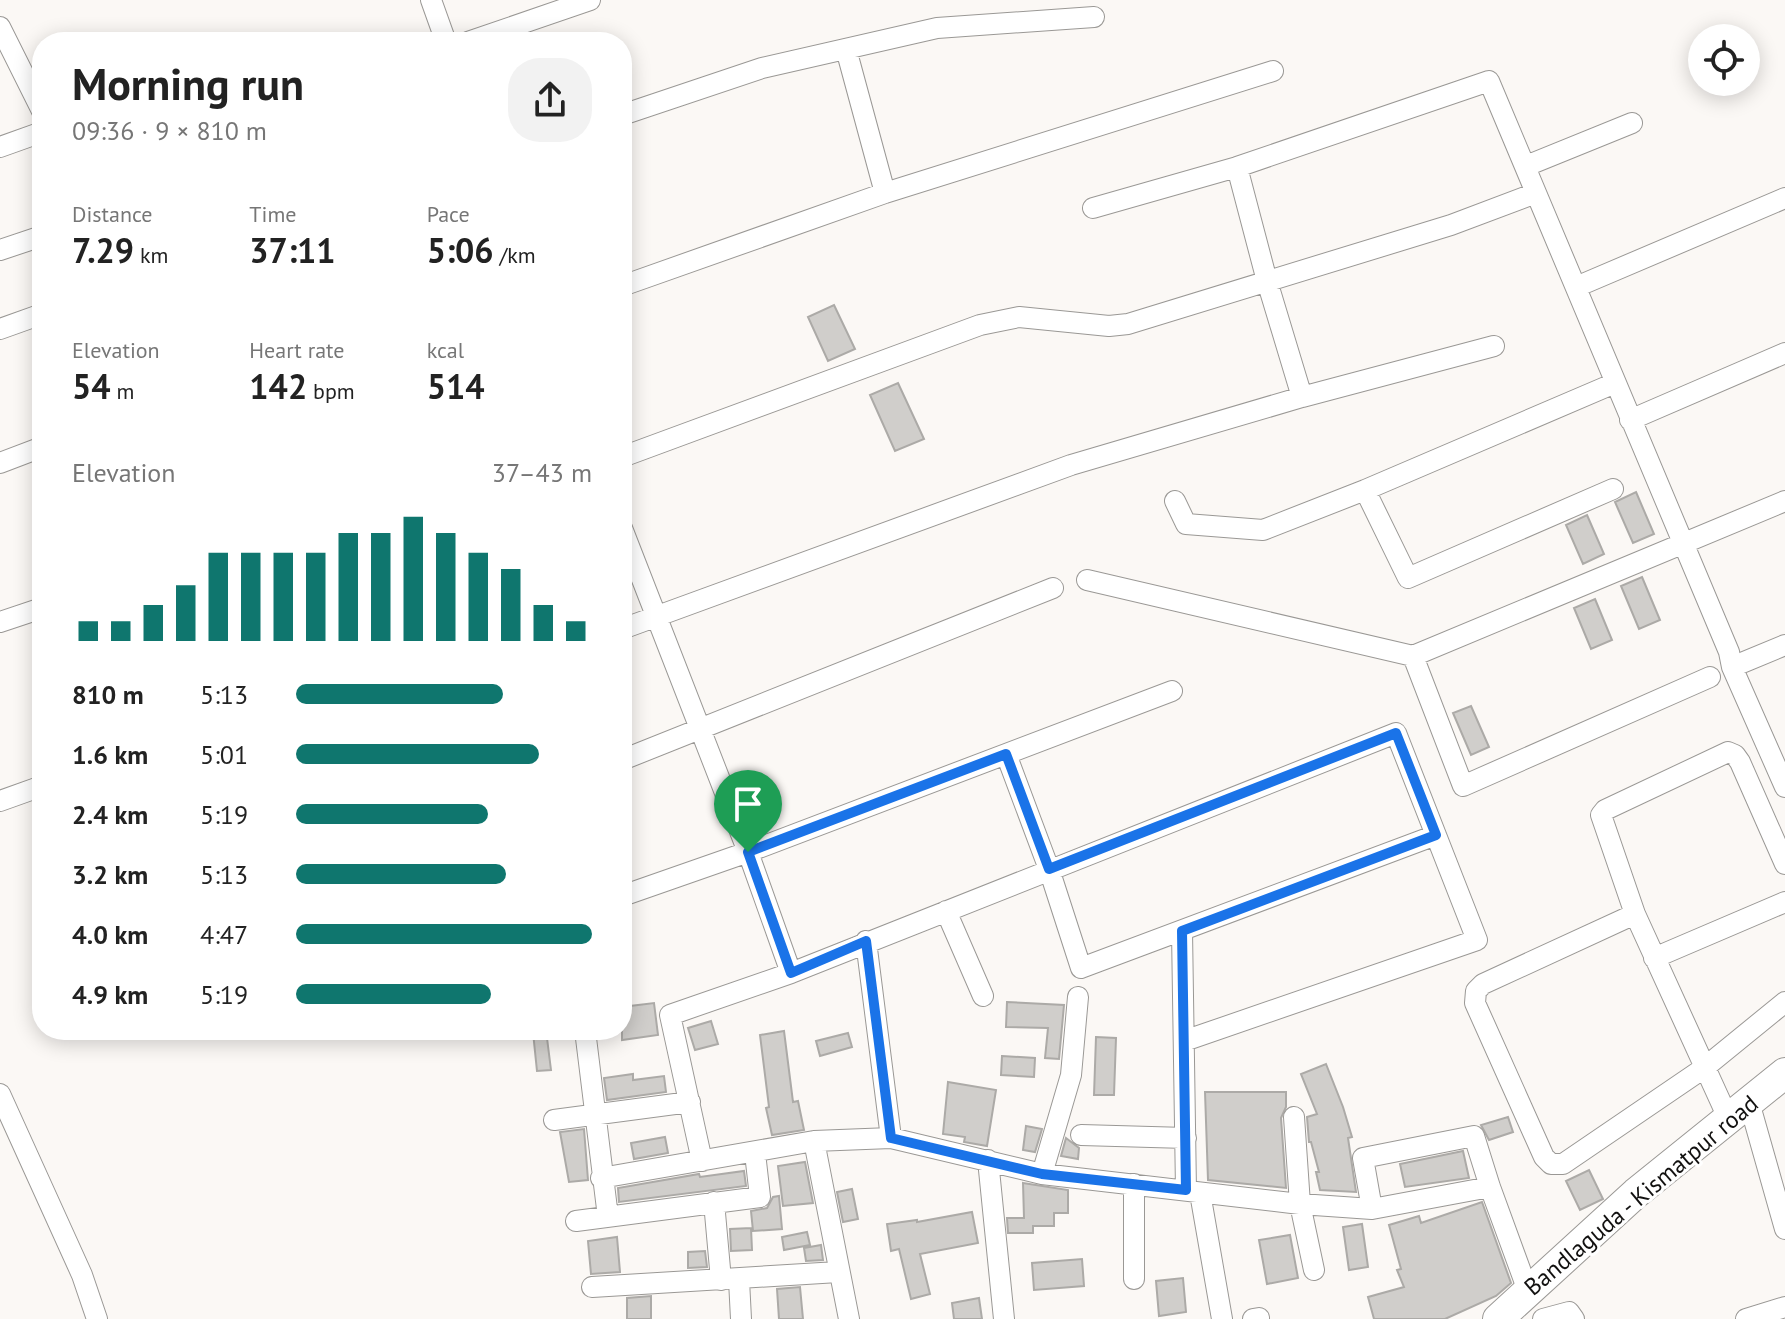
<!DOCTYPE html>
<html lang="en">
<head>
<meta charset="utf-8">
<style>
	:root { --surface:#fff; --page:#f2f2f2; --text:#222; --muted:#767676; --accent:#0f766e }
	body { margin:0; font-family:"PT Sans",sans-serif; background:var(--page); color:var(--text); height:100vh; display:flex; flex-direction:column; font-size:30px; white-space:nowrap }
	* { box-sizing:border-box; margin:0 }
	p { font-size:26px; color:var(--muted) }
	.icon { flex:none; width:44px; height:44px; fill:none; stroke:currentColor; stroke-width:2; stroke-linecap:round; stroke-linejoin:round }
	.map { position:relative; flex:1; overflow:hidden }
	.sheet { position:absolute; left:32px; top:32px; width:600px; height:1008px; display:flex; flex-direction:column; background:var(--surface); border-radius:32px; box-shadow:0 4px 20px #0003 }
	.sheet>* { flex:none }
	.buttons { position:absolute; left:1688px; top:24px; display:grid; gap:16px }
	.buttons a { display:grid; place-items:center; width:72px; height:72px; border-radius:50%; background:var(--surface); box-shadow:0 4px 20px #0003; font-size:40px }
	.pin { position:absolute; display:grid; place-items:center; width:68px; height:68px; color:#fff; margin:-82px -34px; border-radius:50% 50% 50% 0; rotate:-45deg; box-shadow:0 0 8px #0007 }
	.pin .icon { rotate:45deg }
	.round { display:grid; place-items:center; flex:none; width:84px; height:84px; border-radius:32px; background:var(--page) }
	.head { display:flex; align-items:center; justify-content:space-between; height:136px; padding:0 40px }
	h1 { font-size:44px; font-weight:600; line-height:60px }
	.stats { display:grid; grid-template-columns:repeat(3,1fr); gap:12px; height:136px; padding:8px 40px }
	.stats div { display:grid; align-content:center }
	.stats b { font-size:34px; font-weight:600 }
	.stats small { font-size:22px; font-weight:400 }
	.stats p { font-size:22px }
	.chart { height:224px; padding:16px 40px }
	.chart p { display:flex; justify-content:space-between }
	.chart svg { width:100%; height:144px; margin-top:8px; stroke:var(--accent); stroke-width:6 }
	ul { padding:0 40px; list-style:none; font-size:26px }
	li { display:grid; grid-template-columns:128px 96px 1fr; align-items:center; height:60px }
	li i { height:20px; border-radius:10px; background:var(--accent) }
	.map>svg:first-child { display:block }
	.building { fill:#d0cecb; stroke:#acaaa7; stroke-width:2 }
	.lines { fill:none; stroke-linecap:round; stroke-linejoin:round }
	.street-casing { stroke:#9a9895; stroke-width:22 }
	.secondary-casing { stroke:#9a9895; stroke-width:32 }
	.street { stroke:#fff; stroke-width:20 }
	.secondary { stroke:#fff; stroke-width:30 }
	.route-casing { stroke:#fff; stroke-width:16 }
	.route { stroke:#1a73e8; stroke-width:10 }
	.labels { text-anchor:middle; dominant-baseline:central; stroke-width:6; stroke-linejoin:round; paint-order:stroke }
	.street-label { font-size:24px; fill:#121110; stroke:#fff }
</style>
</head>
<body>
<div class="map">
<svg width="1785" height="1319" viewBox="0 0 1785 1319">
	<rect width="100%" height="100%" fill="#fbf8f5"/>
	<path class="building" d="M834,305L855,349L828,361L808,317Z
		M898,383L924,439L895,451L870,395Z
		M1636,492L1654,534L1633,543L1615,502Z
		M1587,515L1604,554L1583,564L1566,525Z
		M1642,577L1660,620L1639,629L1621,586Z
		M1595,599L1612,640L1591,649L1574,608Z
		M1471,706L1489,747L1471,755L1453,713Z
		M1007,1002L1064,1005L1059,1059L1045,1058L1048,1028L1006,1027Z
		M654,1003L658,1035L622,1040V1007Z
		M711,1021L718,1044L695,1050L688,1028Z
		M546,1030L551,1070L537,1071L533,1032Z
		M784,1031L793,1102L798,1101L804,1130L772,1135L766,1108L769,1107L760,1035Z
		M848,1033L852,1047L820,1056L816,1041Z
		M1096,1037L1116,1038L1114,1095H1094Z
		M1002,1056L1035,1058L1034,1077L1001,1075Z
		M1326,1064L1343,1107L1352,1137L1348,1138L1356,1192L1320,1190L1316,1172H1319L1311,1142H1309L1307,1117L1317,1114L1301,1074Z
		M633,1074V1080L664,1076L666,1092L607,1100L604,1078Z
		M948,1082L996,1090L987,1146L964,1142L965,1137L943,1134Z
		M1205,1092H1286V1107L1281,1118L1286,1188L1208,1180Z
		M1508,1117L1513,1132L1489,1140L1481,1125Z
		M1026,1126L1042,1129L1035,1152L1023,1150Z
		M584,1129L588,1180L569,1182L560,1132Z
		M665,1137L668,1153L634,1159L631,1143Z
		M1066,1138L1079,1148L1078,1159L1061,1156Z
		M1463,1151L1469,1178L1405,1187L1400,1164Z
		M805,1162L813,1203L783,1206L778,1166Z
		M1589,1170L1603,1199L1580,1210L1566,1181Z
		M744,1171L746,1186L619,1202L618,1188L699,1174L700,1177Z
		M1023,1183L1068,1190V1213H1054V1226H1033V1233H1008L1007,1218H1024Z
		M852,1189L858,1219L843,1222L837,1192Z
		M779,1196L782,1229L753,1231L751,1211L767,1208L773,1197Z
		M1482,1202L1511,1283L1496,1296L1445,1319H1374L1368,1297L1404,1287L1397,1270L1401,1269L1389,1225L1419,1216L1421,1223Z
		M972,1212L978,1243L920,1254L930,1294L911,1299L899,1249L891,1251L887,1224L917,1220V1222Z
		M1362,1224L1368,1267L1349,1270L1343,1227Z
		M751,1228L752,1250L731,1251L730,1229Z
		M807,1232L810,1245L784,1250L782,1237Z
		M1290,1235L1298,1278L1267,1284L1259,1240Z
		M617,1237L620,1272L591,1274L588,1241Z
		M821,1245L823,1260L806,1261L804,1248Z
		M705,1251L707,1267L688,1268V1252Z
		M1082,1259L1084,1286L1034,1290L1032,1263Z
		M1183,1278L1186,1312L1159,1316L1156,1281Z
		M800,1287L803,1319H779L777,1289Z
		M651,1296V1319H627V1298Z
		M979,1298L982,1319H954L952,1303Z"/>
	<g class="lines">
		<g class="street-casing">
			<path id="street" d="M431,0L446,42
				M0,27L42,111
				M468,42L590,0
				M846,49L885,193
				M622,115L762,68L937,28L1094,17
				M0,147L42,132
				M1526,166L1632,123
				M1093,208L1237,167
				M0,250L42,236
				M622,286L885,193L1273,71
				M1576,287L1785,198
				M0,329L42,314
				M1302,397L1267,281L1237,167L1489,81L1729,652L1732,667L1785,787
				M1630,420L1785,353
				M622,457L980,325L1019,317L1109,326L1128,324L1451,225L1536,193
				M0,463L42,447
				M1365,490L1408,578L1613,489
				M1175,501L1186,524L1263,530L1365,490L1615,383
				M622,528L748,852L791,973
				M1087,580L1413,656L1785,501
				M0,622L42,608
				M622,629L1071,465L1302,397L1494,346
				M1413,656L1463,786L1710,677
				M1732,667L1785,645
				M1006,754L1049,869L1081,968L1436,835
				M622,760L1053,588
				M0,801L42,786
				M622,896L748,852L1172,691
				M946,911L983,996
				M1635,914L1601,815L1605,810L1728,752L1735,755L1740,762L1785,864
				M1182,931L1186,1190
				M866,941L891,1138
				M1654,958L1785,902
				M585,1030L608,1217
				M0,1094L82,1275L97,1319
				M1749,1102L1785,1229
				M1294,1117L1300,1204L1314,1270
				M554,1120L690,1102
				M1729,1120L1635,914L1483,984L1476,991L1475,1003L1544,1157L1551,1164H1563L1704,1068L1785,1002
				M1081,1135L1186,1138
				M814,1141L849,1319
				M988,1160L1004,1319
				M702,1161L670,1015L791,973L1396,733L1477,940L1184,1041
				M1042,1174L1071,1075L1078,997
				M601,1178L814,1141L891,1138L1042,1174L1300,1204L1372,1209L1490,1187
				M1200,1193L1222,1319
				M714,1202L721,1280
				M1372,1209L1363,1158L1474,1136L1490,1187L1528,1291
				M576,1221L760,1197L755,1153
				M1134,1279V1184
				M739,1280L741,1319
				M592,1287L838,1272
				M1253,1319L1259,1318
				M1543,1319L1569,1312L1574,1319
				M1746,1319L1785,1307"/>
		</g>
		<g class="secondary-casing">
			<path id="secondary" d="M1498,1319L1636,1193L1785,1073"/>
		</g>
		<use href="#street" class="street"/>
		<use href="#secondary" class="secondary"/>
	</g>
	<g class="lines">
		<g class="route-casing">
			<path id="route" d="M1396,733L1436,835L1182,931L1186,1190L1042,1174L891,1138L866,941L791,973L748,852L1006,754L1049,869Z"/>
		</g>
		<use href="#route" class="route"/>
	</g>
	<g class="labels">
		<g class="street-label">
			<text transform="translate(1641 1195) rotate(-40)">Bandlaguda - Kismatpur road</text>
		</g>
	</g>
</svg>
<div class="buttons">
<a><svg class="icon" aria-label="locate" viewBox="0 0 24 24"><circle cx="12" cy="12" r="6"/><path d="M12 2v4M12 18v4M2 12h4M18 12h4"/></svg></a>
</div>
<div class="pin" style="left:748px;top:852px;background:#1e9e55"><svg class="icon" aria-label="arrive" viewBox="0 0 24 24"><path d="M6 21V4h12l-3 4 3 4H6"/></svg></div>
<section class="sheet">
<div class="head"><div><h1>Morning run</h1><p>09:36 · 9 × 810 m</p></div><a class="round"><svg class="icon" aria-label="share" viewBox="0 0 24 24"><path d="M12 15V3M7 8l5-5 5 5M5 13v7h14v-7"/></svg></a></div>
<div class="stats">
<div><p>Distance</p><b>7.29<small> km</small></b></div>
<div><p>Time</p><b>37:11</b></div>
<div><p>Pace</p><b>5:06<small> /km</small></b></div>
</div>
<div class="stats">
<div><p>Elevation</p><b>54<small> m</small></b></div>
<div><p>Heart rate</p><b>142<small> bpm</small></b></div>
<div><p>kcal</p><b>514</b></div>
</div>
<div class="chart"><p><span>Elevation</span>37–43 m</p>
<svg viewBox="0 0 160 44" preserveAspectRatio="none"><path d="M5 44V38M15 44V38M25 44V33M35 44V27M45 44V17M55 44V17M65 44V17M75 44V17M85 44V11M95 44V11M105 44V6M115 44V11M125 44V17M135 44V22M145 44V33M155 44V38"/></svg>
</div>
<ul>
<li><b>810 m</b>5:13<i style="width:70%"></i></li>
<li><b>1.6 km</b>5:01<i style="width:82%"></i></li>
<li><b>2.4 km</b>5:19<i style="width:65%"></i></li>
<li><b>3.2 km</b>5:13<i style="width:71%"></i></li>
<li><b>4.0 km</b>4:47<i style="width:100%"></i></li>
<li><b>4.9 km</b>5:19<i style="width:66%"></i></li>
</ul>
</section>
</div>
</body>
</html>
